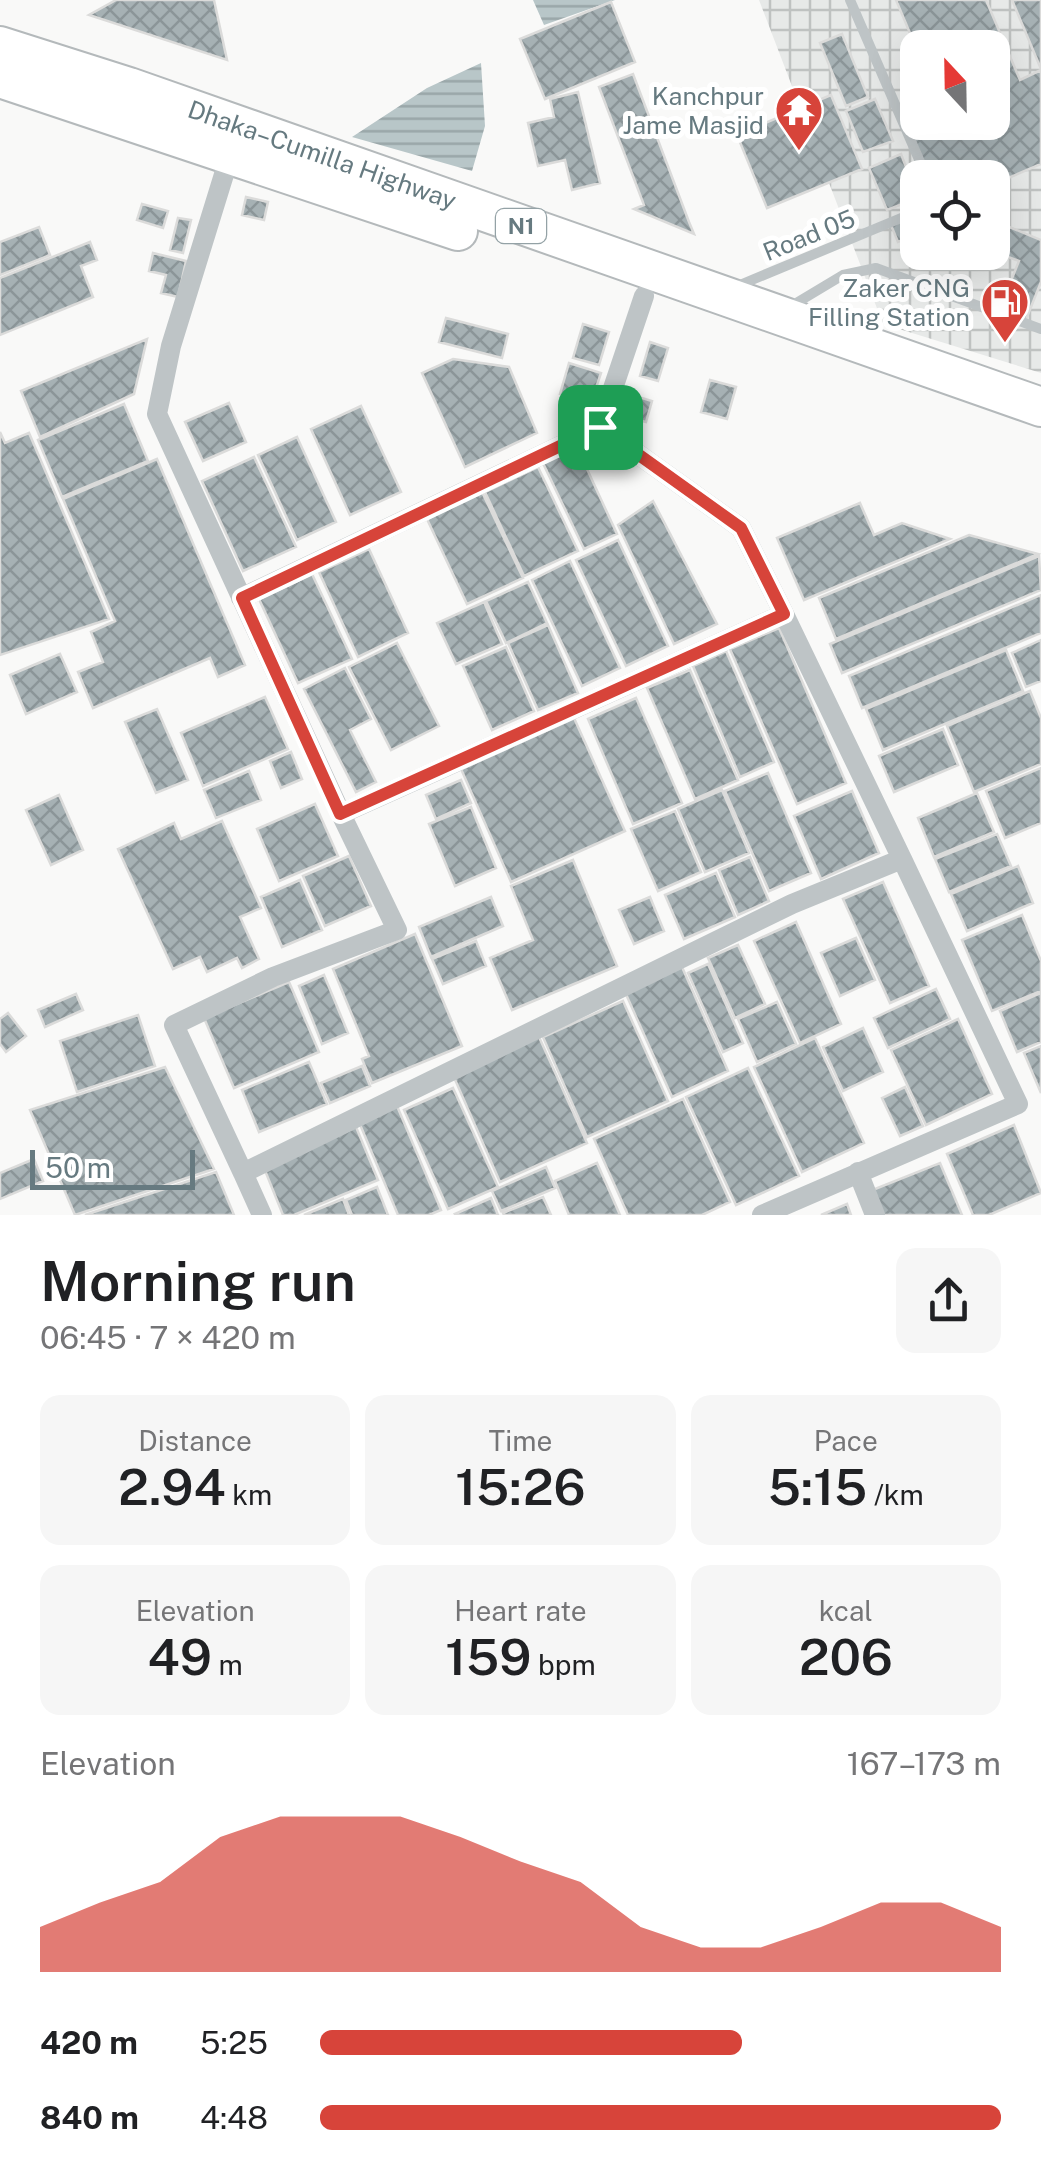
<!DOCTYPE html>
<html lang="en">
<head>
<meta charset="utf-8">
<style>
	:root { --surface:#fff; --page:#f6f6f6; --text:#202124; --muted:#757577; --accent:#d7443a }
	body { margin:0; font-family:"Public Sans",sans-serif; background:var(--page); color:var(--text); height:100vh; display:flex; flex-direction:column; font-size:38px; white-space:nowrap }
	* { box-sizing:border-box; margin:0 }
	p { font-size:32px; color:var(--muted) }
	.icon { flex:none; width:55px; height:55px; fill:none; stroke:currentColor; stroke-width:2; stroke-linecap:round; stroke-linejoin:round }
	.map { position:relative; height:1215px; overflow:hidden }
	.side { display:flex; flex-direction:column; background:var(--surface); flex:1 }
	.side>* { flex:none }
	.needle { width:65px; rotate:338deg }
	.buttons { position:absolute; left:900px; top:30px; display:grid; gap:20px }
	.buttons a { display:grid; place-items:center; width:110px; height:110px; border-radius:20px; background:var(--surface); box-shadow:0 10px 40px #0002; font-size:50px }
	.scale { position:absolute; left:30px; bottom:25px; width:165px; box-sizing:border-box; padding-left:10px; border:5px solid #667a80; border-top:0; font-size:28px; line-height:35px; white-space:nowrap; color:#667a80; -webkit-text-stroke:8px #fff; paint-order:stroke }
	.pin { position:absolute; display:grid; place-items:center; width:85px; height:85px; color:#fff; margin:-42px; border-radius:20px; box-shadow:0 5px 15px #0006 }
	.round { display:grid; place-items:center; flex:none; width:105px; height:105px; border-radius:20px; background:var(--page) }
	.summary { display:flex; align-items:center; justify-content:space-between; height:170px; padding:0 40px }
	h1 { font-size:55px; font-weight:600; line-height:75px }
	.stats { display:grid; grid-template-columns:repeat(3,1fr); gap:15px; height:170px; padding:10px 40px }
	.stats div { display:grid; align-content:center; border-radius:20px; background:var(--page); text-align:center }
	.stats b { font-size:50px; font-weight:600 }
	.stats small { font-size:28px; font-weight:400 }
	.stats p { font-size:28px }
	.chart { height:280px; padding:20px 40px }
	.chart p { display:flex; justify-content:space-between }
	.chart svg { width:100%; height:180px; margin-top:10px; fill:var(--accent); opacity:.7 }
	ul { padding:0 40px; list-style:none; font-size:32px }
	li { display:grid; grid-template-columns:160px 120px 1fr; align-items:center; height:75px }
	li i { height:25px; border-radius:12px; background:var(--accent) }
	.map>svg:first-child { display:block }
	.industrial { fill:url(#industrial-grid); fill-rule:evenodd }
	.water { fill:url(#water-rules) }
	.building { fill:url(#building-cross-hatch); stroke:#dbdbda; stroke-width:2.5 }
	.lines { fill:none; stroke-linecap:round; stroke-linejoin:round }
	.highway-casing { stroke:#b4b9bb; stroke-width:42 }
	.lane { stroke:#bec4c6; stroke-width:10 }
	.street { stroke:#bec4c6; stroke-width:20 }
	.highway { stroke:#fff; stroke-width:38 }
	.route-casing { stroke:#fff; stroke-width:20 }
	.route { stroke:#d7443a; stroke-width:12 }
	.labels { text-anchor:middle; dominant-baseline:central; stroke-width:10; stroke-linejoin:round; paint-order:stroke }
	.shield { fill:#fff; stroke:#94a2a6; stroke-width:2.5 }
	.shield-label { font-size:22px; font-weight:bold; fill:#667a80 }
	.poi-label { font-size:25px; fill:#667a80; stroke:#fff; text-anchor:end }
	.street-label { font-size:25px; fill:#667a80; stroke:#fff }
</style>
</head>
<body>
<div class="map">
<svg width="1041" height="1215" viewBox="0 0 1041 1215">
	<defs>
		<pattern id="industrial-grid" width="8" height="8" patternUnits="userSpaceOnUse" patternTransform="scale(2.5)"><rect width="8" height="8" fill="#e7e9e8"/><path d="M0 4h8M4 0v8" fill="none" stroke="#bfc2c1"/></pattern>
		<pattern id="water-rules" width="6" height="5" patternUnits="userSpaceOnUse" patternTransform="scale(2.5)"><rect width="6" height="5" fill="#b8c6c8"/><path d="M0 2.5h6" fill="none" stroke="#99a6a8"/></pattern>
		<pattern id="building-cross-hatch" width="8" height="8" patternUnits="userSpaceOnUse" patternTransform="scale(2.5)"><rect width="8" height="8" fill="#a6b1b4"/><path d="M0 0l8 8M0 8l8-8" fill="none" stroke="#8b9598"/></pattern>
	</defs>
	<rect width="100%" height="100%" fill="#f9f9f8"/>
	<path class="industrial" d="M759,0H1041V373L883,324ZM918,48H992V122H918ZM918,178H992V252H918Z"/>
	<path class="water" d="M533,0H615L544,25Z
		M481,63L485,126L472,171L352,137L427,88Z"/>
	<path class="building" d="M116,0H214L227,60L89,15Z
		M896,0H986L1020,80L1041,70V164L992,185V178H929L911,135L942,122H992V48H918V52Z
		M1012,0H1041V69Z
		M611,2L635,62L545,99L520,39Z
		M842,34L868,97L846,106L820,43Z
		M633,74L689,222L694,234L634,209L644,205L599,87Z
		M578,92L600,183L572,190L565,160L538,166L528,123L554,117L550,99Z
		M831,95L862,169L767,208L737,135Z
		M875,99L893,141L863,152L846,111Z
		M901,154L918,198L887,210L869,168Z
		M246,197L268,202L264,220L242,215Z
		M142,204L168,211L163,228L137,220Z
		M918,214V234L898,242L891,225Z
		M178,218L191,220L183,253L170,250Z
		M1002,224L1041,240V282L1025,322L999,311L1019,261L992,251Z
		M39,227L50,255L0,275V242Z
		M90,242L97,260L81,266L93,297L0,335V278Z
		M153,253L186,261L178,297L161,293L166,275L149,271Z
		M446,318L508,334L502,358L439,342Z
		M583,324L609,332L599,365L573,358Z
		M147,339L134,394L40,437L21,391Z
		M650,342L668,348L658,381L640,376Z
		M453,359L509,367L537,433L465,467L422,373Z
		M569,363L601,373L591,403L560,394Z
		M710,380L736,387L727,419L701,412Z
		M632,395L652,401L646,422L626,417Z
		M229,403L246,442L203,461L185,422Z
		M124,404L148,461L62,497L38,440Z
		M361,406L401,492L350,515L311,429Z
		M0,432L5,443L29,433L109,619L0,655Z
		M297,437L336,522L297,540L258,455Z
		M575,443L617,534L584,549L541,459Z
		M254,457L296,547L243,571L202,481Z
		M157,459L245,665L218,677L210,658L93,708L78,672L103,662L91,632L115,621L63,499Z
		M538,467L578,551L524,576L485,492Z
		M482,492L523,578L467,604L427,519Z
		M653,501L717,624L674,644L618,525Z
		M860,503L874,535L902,523L950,539L804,600L777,538Z
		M969,535L1038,554L836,639L819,598Z
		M618,540L668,646L626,666L576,560Z
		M369,549L408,633L358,657L319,572Z
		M1039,556L1041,590L842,673L830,644Z
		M570,561L620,668L582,686L532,580Z
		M312,574L352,659L298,683L259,599Z
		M528,582L547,623L506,643L486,601Z
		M1041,595V633L862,708L849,676Z
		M484,602L502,644L456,664L437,623Z
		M548,625L578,693L538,710L508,643Z
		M779,628L846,783L797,804L730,649Z
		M1041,640V681L1026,687L1012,653Z
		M397,643L439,726L391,750L349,667Z
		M506,647L534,711L492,730L463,666Z
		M1006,650L1023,691L883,750L866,709Z
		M726,651L774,762L740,777L693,666Z
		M60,654L77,692L26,714L10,675Z
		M345,668L371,719L350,730L376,782L356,792L304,689Z
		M690,670L738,780L695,799L647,688Z
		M1030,691L1041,718V764L974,792L947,726Z
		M265,697L288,749L203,786L181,733Z
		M636,698L682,803L633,824L588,719Z
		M157,709L188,780L156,793L125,722Z
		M574,718L625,831L511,882L461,769Z
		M943,729L958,765L894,792L879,756Z
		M291,752L302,779L281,788L270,761Z
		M1041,768V823L1005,838L986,791Z
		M249,771L261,800L216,818L204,790Z
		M768,773L811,873L769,891L725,791Z
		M461,780L471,803L436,819L426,795Z
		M722,790L749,853L705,872L678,809Z
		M852,791L879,853L821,879L794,816Z
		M977,793L994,832L934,857L918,818Z
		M59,795L83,850L51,865L26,810Z
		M315,804L338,856L279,881L257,829Z
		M471,807L496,868L455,886L429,824Z
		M675,811L701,872L658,891L631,829Z
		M222,821L261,908L240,917L259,959L242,968L237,958L207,972L200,957L173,969L118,849L174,823L181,839Z
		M997,834L1011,866L949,892L935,859Z
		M349,856L371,906L325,926L303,876Z
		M750,857L769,901L738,915L719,870Z
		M573,860L617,966L512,1010L490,958L533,940L511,886Z
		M1018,866L1033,903L967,931L951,894Z
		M716,873L735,917L684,939L665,895Z
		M300,880L322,930L282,947L261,897Z
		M883,882L929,986L890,1003L843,899Z
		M491,897L503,926L431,957L419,927Z
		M650,897L664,931L634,944L619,910Z
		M1022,915L1041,961V991L992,1011L962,940Z
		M796,922L841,1024L800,1043L754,941Z
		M415,934L462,1046L372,1083L362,1059L369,1056L333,969Z
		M856,938L875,980L840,996L821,953Z
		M476,941L486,966L443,984L432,959Z
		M738,945L765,1004L735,1018L708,958Z
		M708,964L743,1043L723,1052L688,973Z
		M682,967L728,1071L672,1097L625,992Z
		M324,975L348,1033L322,1044L299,986Z
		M289,982L319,1052L234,1088L204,1018Z
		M936,989L950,1019L888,1048L874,1018Z
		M1041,993V1042L1017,1052L1000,1011Z
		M76,994L83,1010L45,1027L38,1010Z
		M623,1001L668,1101L587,1137L543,1037Z
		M777,1002L796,1044L757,1062L738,1019Z
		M8,1013L26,1036L6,1052L0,1044V1019Z
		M138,1015L155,1066L77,1092L60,1041Z
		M958,1019L992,1094L926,1125L891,1050Z
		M863,1028L883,1072L843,1091L823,1047Z
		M539,1037L587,1143L500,1182L453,1075Z
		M815,1038L864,1143L802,1172L754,1067Z
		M1041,1046V1093L1024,1053Z
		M309,1062L327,1104L259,1132L242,1090Z
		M362,1066L370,1086L330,1103L321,1083Z
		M165,1067L214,1169L75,1215L30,1110Z
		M748,1068L799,1176L736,1205L686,1097Z
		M905,1087L923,1126L900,1136L882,1098Z
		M453,1088L498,1187L448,1209L404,1110Z
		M683,1099L730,1202L702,1215H628L594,1139Z
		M397,1106L441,1210L429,1215H398L359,1122Z
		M1014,1125L1041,1193L989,1215H973L947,1154Z
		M356,1127L378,1180L294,1215H283L264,1168Z
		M34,1159L43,1181L0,1199V1173Z
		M597,1163L620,1215H569L555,1181Z
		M940,1163L962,1215H880L870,1191Z
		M546,1167L555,1188L501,1211L492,1191Z
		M216,1172L234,1215H85Z
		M377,1187L388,1215H352L346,1200Z
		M543,1197L551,1215H504L503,1213Z
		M491,1198L498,1215H456L455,1214Z
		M343,1199L349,1215H304Z
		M847,1204L851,1215H821Z"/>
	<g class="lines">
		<g class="highway-casing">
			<g id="highway">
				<path id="s1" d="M0,46L129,87L1041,407"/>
				<path d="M0,78L458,231"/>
			</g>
		</g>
		<path class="lane" d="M850,0L927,178
			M735,287L918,211
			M788,308L843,275L876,268L1041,329"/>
		<path class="street" d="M230,155L171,346L157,414L341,814L784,614L741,528L600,427L241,598
			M600,427L644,296
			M341,814L397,930L273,977L174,1025L243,1173L792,904L902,859L784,614
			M858,1172L875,1215
			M243,1173L262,1215
			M762,1215L1018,1104L902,859"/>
		<use href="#highway" class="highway"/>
	</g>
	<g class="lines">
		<g class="route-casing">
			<path id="route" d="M600,427L741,528L784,614L340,814L242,598Z"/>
		</g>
		<use href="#route" class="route"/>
	</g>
	<defs>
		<g id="temple-pin" transform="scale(2.5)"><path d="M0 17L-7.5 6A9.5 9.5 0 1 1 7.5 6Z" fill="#d7443a" stroke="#fff"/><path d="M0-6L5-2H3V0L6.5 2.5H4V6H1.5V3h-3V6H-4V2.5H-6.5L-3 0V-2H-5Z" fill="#fff"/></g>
		<g id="fuel-pin" transform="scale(2.5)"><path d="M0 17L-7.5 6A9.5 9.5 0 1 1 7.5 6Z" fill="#d7443a" stroke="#fff"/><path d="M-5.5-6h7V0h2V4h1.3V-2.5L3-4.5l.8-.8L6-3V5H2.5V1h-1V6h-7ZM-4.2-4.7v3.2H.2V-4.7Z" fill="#fff"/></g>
	</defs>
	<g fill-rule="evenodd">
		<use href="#temple-pin" x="799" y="110"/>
		<use href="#fuel-pin" x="1005" y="302"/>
	</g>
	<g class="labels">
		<rect class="shield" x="496" y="209" width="50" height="34" rx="8"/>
		<g class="shield-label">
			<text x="521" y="226">N1</text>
		</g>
		<g class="poi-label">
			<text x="764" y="96">Kanchpur<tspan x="764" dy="29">Jame Masjid</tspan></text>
			<text x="970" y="288">Zaker CNG<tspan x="970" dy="29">Filling Station</tspan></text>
		</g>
		<g class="street-label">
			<text stroke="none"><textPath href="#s1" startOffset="340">Dhaka–Cumilla Highway</textPath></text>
			<text transform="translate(809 235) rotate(-22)">Road 05</text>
		</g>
	</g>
</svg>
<div class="buttons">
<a><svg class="needle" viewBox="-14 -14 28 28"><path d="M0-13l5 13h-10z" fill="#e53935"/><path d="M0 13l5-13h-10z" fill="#757577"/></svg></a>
<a><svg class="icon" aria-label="locate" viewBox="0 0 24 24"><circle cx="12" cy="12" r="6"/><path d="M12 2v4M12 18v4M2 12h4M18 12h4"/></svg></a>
</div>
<div class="scale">50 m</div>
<div class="pin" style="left:600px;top:427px;background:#1e9e55"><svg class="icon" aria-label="arrive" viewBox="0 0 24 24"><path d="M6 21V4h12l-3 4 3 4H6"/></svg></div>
</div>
<section class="side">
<div class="summary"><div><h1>Morning run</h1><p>06:45 · 7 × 420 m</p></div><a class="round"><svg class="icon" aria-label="share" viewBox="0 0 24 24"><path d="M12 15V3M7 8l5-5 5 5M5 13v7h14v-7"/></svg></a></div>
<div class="stats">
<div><p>Distance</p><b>2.94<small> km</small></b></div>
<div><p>Time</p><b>15:26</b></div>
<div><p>Pace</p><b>5:15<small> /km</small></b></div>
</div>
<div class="stats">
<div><p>Elevation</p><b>49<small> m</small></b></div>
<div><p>Heart rate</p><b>159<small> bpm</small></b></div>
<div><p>kcal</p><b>206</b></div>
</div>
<div class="chart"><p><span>Elevation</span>167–173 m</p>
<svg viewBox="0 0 160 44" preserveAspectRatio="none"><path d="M0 44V33L10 27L20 22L30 11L40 6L50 6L60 6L70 11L80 17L90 22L100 33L110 38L120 38L130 33L140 27L150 27L160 33V44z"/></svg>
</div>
<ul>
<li><b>420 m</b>5:25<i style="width:62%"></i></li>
<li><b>840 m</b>4:48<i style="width:100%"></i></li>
</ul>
</section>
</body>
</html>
